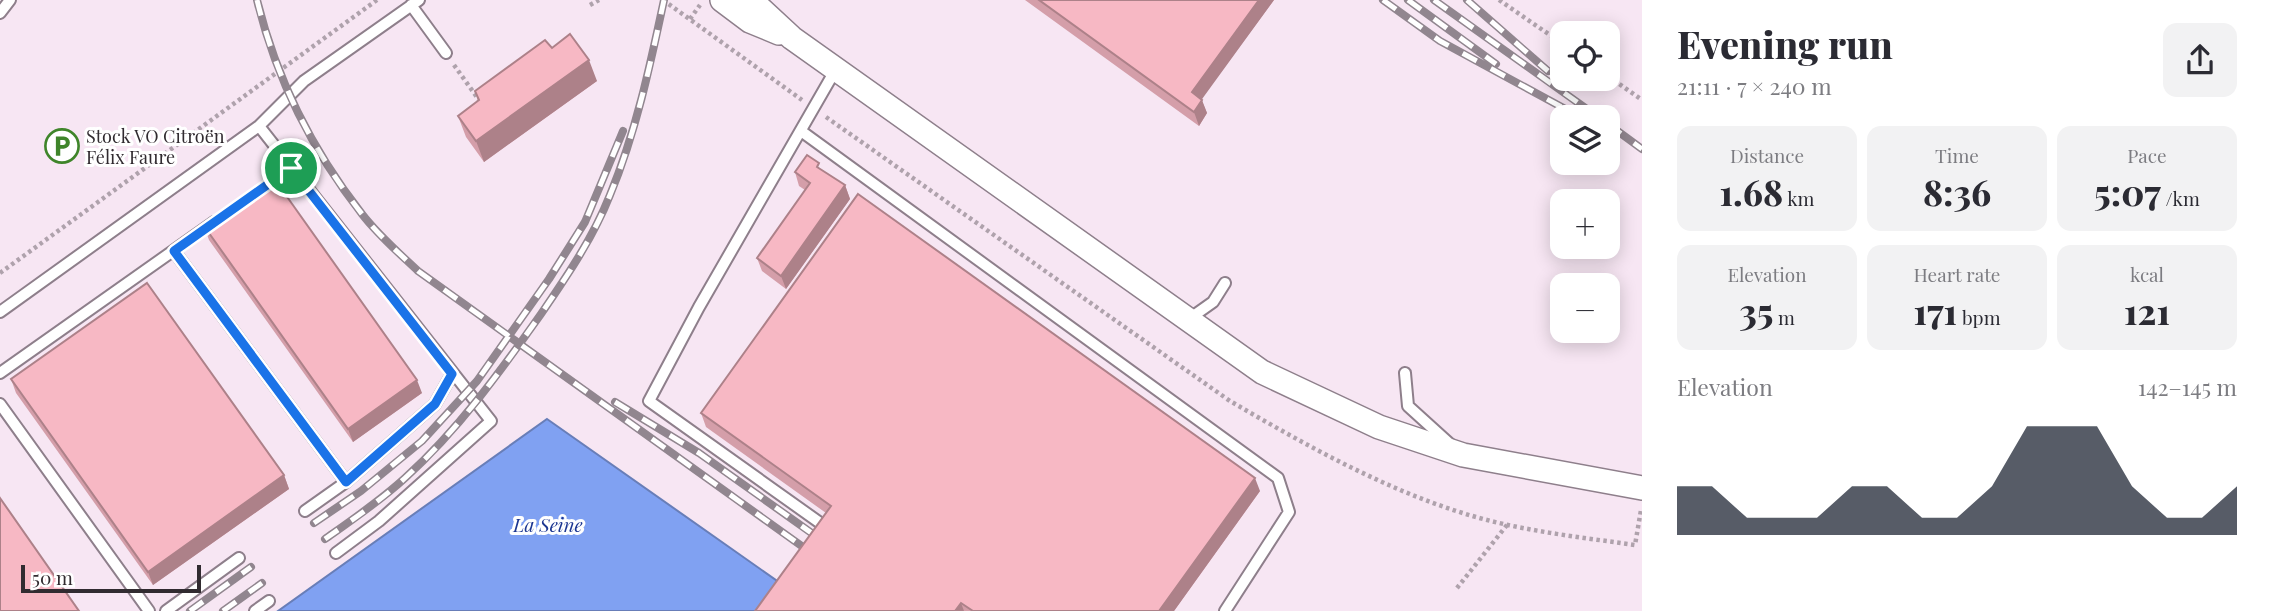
<!DOCTYPE html>
<html lang="en">
<head>
<meta charset="utf-8">
<style>
	:root { --surface:#fff; --page:#f2f2f3; --text:#2b2b33; --muted:#7c7c81; --accent:#111827 }
	body { margin:0; font-family:"Playfair Display",serif; background:var(--page); color:var(--text); height:100vh; display:flex; flex-direction:column; font-size:26px; white-space:nowrap }
	* { box-sizing:border-box; margin:0 }
	p { font-size:23px; color:var(--muted) }
	.icon { flex:none; width:38px; height:38px; fill:none; stroke:currentColor; stroke-width:2; stroke-linecap:round; stroke-linejoin:round }
	.map { position:relative; flex:1; overflow:hidden }
	.details { display:flex; flex-direction:column; background:var(--surface); width:630px }
	.details>* { flex:none }
	.buttons { position:absolute; left:1550px; top:21px; display:grid; gap:14px }
	.buttons a { display:grid; place-items:center; width:70px; height:70px; border-radius:14px; background:var(--surface); box-shadow:0 4px 18px #0003; font-size:35px }
	.scale { position:absolute; left:21px; bottom:18px; width:180px; box-sizing:border-box; padding-left:7px; border:4px solid #312b30; border-top:0; font-size:19px; line-height:24px; white-space:nowrap; color:#312b30; -webkit-text-stroke:5px #fff; paint-order:stroke }
	.pin { position:absolute; display:grid; place-items:center; width:60px; height:60px; color:#fff; margin:-30px; border:4px solid #fff; border-radius:50%; box-shadow:0 2px 7px #0007 }
	.round { display:grid; place-items:center; flex:none; width:74px; height:74px; border-radius:14px; background:var(--page) }
	.headline { display:flex; align-items:center; justify-content:space-between; height:119px; padding:0 35px }
	h1 { font-size:38px; font-weight:800; line-height:52px }
	.metrics { display:grid; grid-template-columns:repeat(3,1fr); gap:10px; height:119px; padding:7px 35px }
	.metrics div { display:grid; align-content:center; border-radius:14px; background:var(--page); text-align:center }
	.metrics b { font-size:35px; font-weight:800 }
	.metrics small { font-size:19px; font-weight:400 }
	.metrics p { font-size:19px }
	.chart { height:196px; padding:14px 35px }
	.chart p { display:flex; justify-content:space-between }
	.chart svg { width:100%; height:126px; margin-top:7px; fill:var(--accent); opacity:.7 }
	main { display:flex; flex:1; min-height:0 }
	.map>svg:first-child { display:block }
	.water { fill:#80a1f2; stroke:#687eb8; stroke-width:2 }
	.lines { fill:none; stroke-linecap:round; stroke-linejoin:round }
	.service-casing { stroke:#8e7f8b; stroke-width:14 }
	.minor-casing { stroke:#8e7f8b; stroke-width:26 }
	.path { stroke:#afa2ac; stroke-width:4.5; stroke-dasharray:3.5 3.5; stroke-linecap:butt }
	.service { stroke:#fff; stroke-width:10 }
	.minor { stroke:#fff; stroke-width:23 }
	.rail-casing { stroke:#91868f; stroke-width:8 }
	.rail { stroke:#fff; stroke-width:5; stroke-dasharray:16; stroke-linecap:butt }
	.wall { fill:#d49ea9 }
	.shaded-wall { fill:#ad8189 }
	.building { fill:#f7b8c4; stroke:#ad8189; stroke-width:2 }
	.route-casing { stroke:#fff; stroke-width:14 }
	.route { stroke:#1a73e8; stroke-width:9 }
	.labels { text-anchor:middle; dominant-baseline:central; stroke-width:6; stroke-linejoin:round; paint-order:stroke }
	.poi-label { font-size:18px; fill:#312b30; stroke:#fff; text-anchor:start }
	.water-label { font-size:19px; font-style:italic; fill:#1c3691; stroke:#fff }
</style>
</head>
<body>
<main>
<div class="map">
<svg width="1642" height="611" viewBox="0 0 1642 611">
	<rect width="100%" height="100%" fill="#f7e6f3"/>
	<path class="water" d="M547,419L820,611H278Z"/>
	<g class="lines">
		<g class="service-casing">
			<path id="service" d="M411,5L446,53
				M0,13L10,0
				M259,126L491,421L379,521L336,553
				M801,131L1278,478L1289,512L1225,611
				M265,187L291,168
				M174,251L346,482
				M0,312L259,126L304,81L419,0
				M1189,319L1213,302L1225,283
				M0,373L214,222
				M1405,373L1408,406L1451,445
				M0,404L149,611
				M305,511L346,482L435,404L452,374
				M830,530L649,401L699,307L836,69
				M166,611L239,558
				M255,611L269,601"/>
		</g>
		<g class="minor-casing">
			<path id="minor" d="M722,0L750,21L779,33
				M751,0L792,38L1262,372L1379,427L1463,455L1642,488"/>
		</g>
		<path class="path" d="M663,0L802,100
			M1499,0L1563,44
			M590,5L599,0
			M690,19L700,5
			M454,65L479,100
			M1608,76L1642,100
			M826,117L1230,401C1316,451 1410,504 1508,525C1550,534 1593,539 1635,545L1641,510
			M0,273L377,0
			M1457,588L1507,525"/>
		<use href="#service" class="service"/>
		<use href="#minor" class="minor"/>
		<g class="rail-casing">
			<path id="rail" d="M257,0C276,78 312,150 362,214C378,235 399,253 418,271L817,557
				M1383,0L1440,41L1580,117
				M1408,0L1496,64
				M1434,0L1598,117
				M1467,0L1548,71
				M1608,124L1642,149
				M615,402L699,453L827,544
				M314,523L361,491L422,441L477,381L549,279L585,222L623,131
				M325,539C352,520 380,501 405,478C458,430 500,372 541,314C567,276 593,238 610,195C636,132 650,66 664,0
				M190,611L251,567
				M223,611L262,583"/>
		</g>
		<use href="#rail" class="rail"/>
	</g>
	<path class="wall" d="M1025,0H1274L1201,99L1207,113L1199,126Z
		M552,48L597,81L484,162L466,137L458,116L478,101L475,91Z
		M821,169L845,185L850,199L786,289L762,271L757,258L805,190L799,186L795,172Z
		M204,226L422,393L353,442L209,240Z
		M11,379L284,475L289,489L153,585L16,393Z
		M701,413L1260,491L1174,611H755L826,513L706,427Z"/>
	<path class="shaded-wall" d="M1259,0H1274L1197,106L1192,92Z
		M589,60L597,81L484,162L476,141Z
		M1202,100L1207,113L1199,126L1194,112Z
		M845,185L850,199L786,289L781,276Z
		M417,380L422,393L353,442L348,429Z
		M284,475L289,489L153,585L148,572Z
		M1255,478L1260,491L1174,611H1159Z
		M961,603L964,611H955Z"/>
	<path class="building" d="M1039,0H1259L1192,92L1202,100L1194,112Z
		M570,34L589,60L476,141L458,116L479,100L475,91L545,40L552,48Z
		M807,155L819,163L817,167L845,185L781,276L757,258L810,183L795,172Z
		M273,177L417,380L348,429L204,226Z
		M858,194L1255,478L1159,611H973L961,603L955,611H755L831,506L701,413Z
		M147,283L284,475L148,572L11,379Z
		M0,498L79,611H0Z"/>
	<g class="lines">
		<g class="route-casing">
			<path id="route" d="M291,168L452,374L435,404L346,482L174,251Z"/>
		</g>
		<use href="#route" class="route"/>
	</g>
	<defs>
		<g id="parking-ring" transform="scale(1.75)"><circle r="9.5" fill="#fff" stroke="#3f852a" stroke-width="1.5"/><path d="M-3.5-5.5H1a3.5 3.5 0 0 1 0 7H-1V5.5H-3.5ZM-1-3.4V-.6H.8a1.4 1.4 0 0 0 0-2.8Z" fill="#3f852a"/></g>
	</defs>
	<g fill-rule="evenodd">
		<use href="#parking-ring" x="62" y="146"/>
	</g>
	<g class="labels">
		<g class="poi-label">
			<text x="86" y="136">Stock VO Citroën<tspan x="86" dy="21">Félix Faure</tspan></text>
		</g>
		<g class="water-label">
			<text x="548" y="524">La Seine</text>
		</g>
	</g>
</svg>
<div class="buttons">
<a><svg class="icon" aria-label="locate" viewBox="0 0 24 24"><circle cx="12" cy="12" r="6"/><path d="M12 2v4M12 18v4M2 12h4M18 12h4"/></svg></a>
<a><svg class="icon" aria-label="layers" viewBox="0 0 24 24"><path d="M12 4l9 5-9 5-9-5zM3 14l9 5 9-5"/></svg></a>
<a>+</a>
<a>−</a>
</div>
<div class="scale">50 m</div>
<div class="pin" style="left:291px;top:168px;background:#1e9e55"><svg class="icon" aria-label="arrive" viewBox="0 0 24 24"><path d="M6 21V4h12l-3 4 3 4H6"/></svg></div>
</div>
<section class="details">
<div class="headline"><div><h1>Evening run</h1><p>21:11 · 7 × 240 m</p></div><a class="round"><svg class="icon" aria-label="share" viewBox="0 0 24 24"><path d="M12 15V3M7 8l5-5 5 5M5 13v7h14v-7"/></svg></a></div>
<div class="metrics">
<div><p>Distance</p><b>1.68<small> km</small></b></div>
<div><p>Time</p><b>8:36</b></div>
<div><p>Pace</p><b>5:07<small> /km</small></b></div>
</div>
<div class="metrics">
<div><p>Elevation</p><b>35<small> m</small></b></div>
<div><p>Heart rate</p><b>171<small> bpm</small></b></div>
<div><p>kcal</p><b>121</b></div>
</div>
<div class="chart"><p><span>Elevation</span>142–145 m</p>
<svg viewBox="0 0 160 44" preserveAspectRatio="none"><path d="M0 44V27L10 27L20 38L30 38L40 38L50 27L60 27L70 38L80 38L90 27L100 6L110 6L120 6L130 27L140 38L150 38L160 27V44z"/></svg>
</div>
</section>
</main>
</body>
</html>
